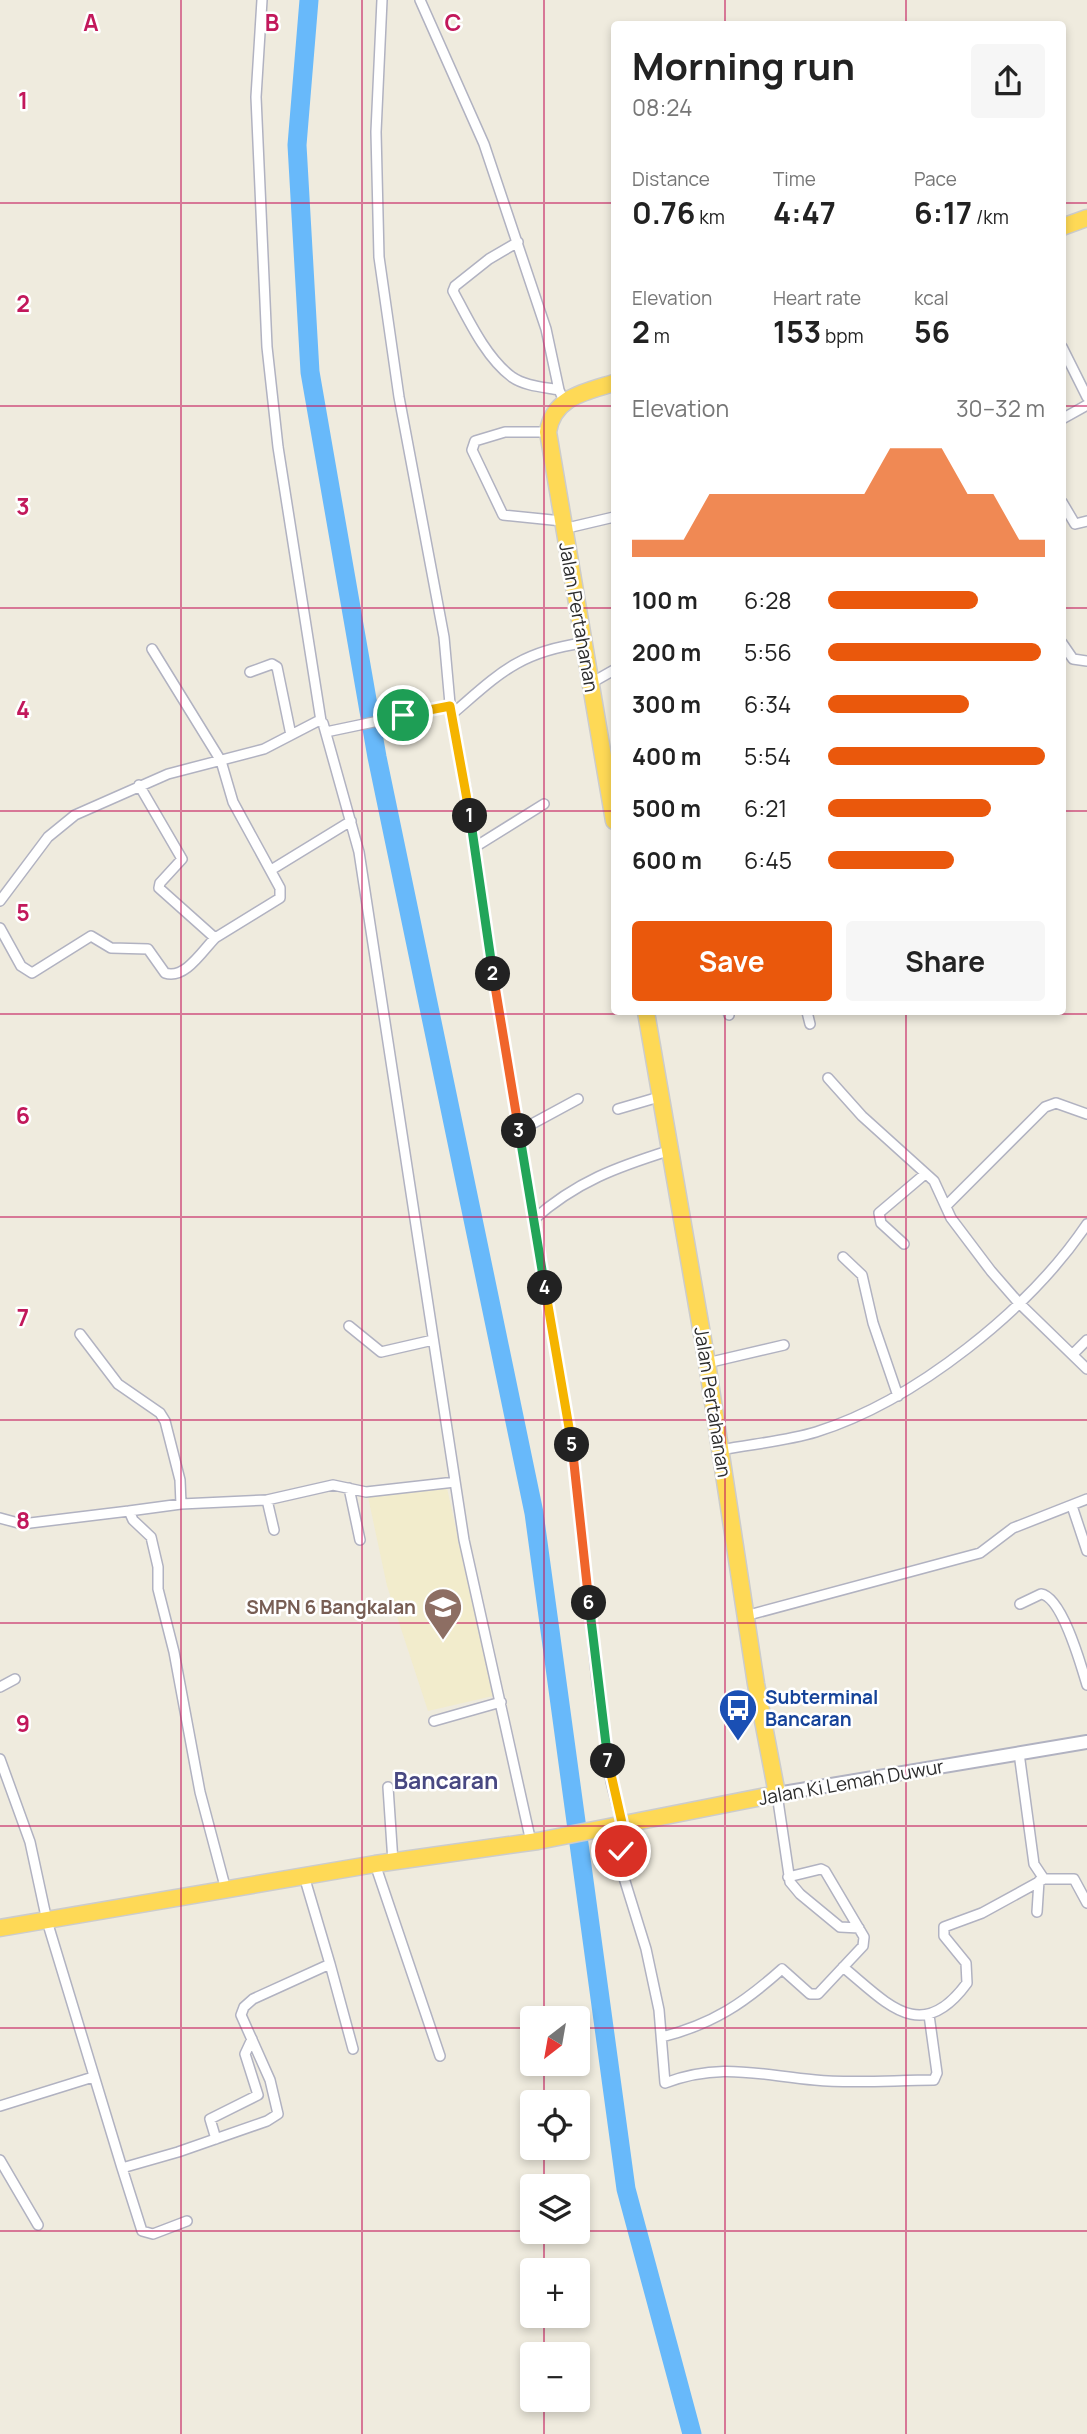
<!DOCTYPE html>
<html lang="en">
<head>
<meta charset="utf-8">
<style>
	:root { --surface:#fff; --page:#f6f6f6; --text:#222; --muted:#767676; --accent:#ea580c }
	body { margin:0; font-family:Manrope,sans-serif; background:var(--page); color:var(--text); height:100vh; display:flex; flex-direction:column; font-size:26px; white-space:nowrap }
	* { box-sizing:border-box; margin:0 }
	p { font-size:23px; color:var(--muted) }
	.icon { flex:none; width:38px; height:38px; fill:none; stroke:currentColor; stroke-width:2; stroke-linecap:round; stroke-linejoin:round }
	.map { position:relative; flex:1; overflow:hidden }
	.side { position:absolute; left:611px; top:21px; width:455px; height:994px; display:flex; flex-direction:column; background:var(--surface); border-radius:7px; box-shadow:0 4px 10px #0003 }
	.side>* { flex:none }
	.needle { width:46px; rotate:211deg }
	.controls { position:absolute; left:520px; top:2006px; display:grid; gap:14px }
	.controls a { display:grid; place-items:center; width:70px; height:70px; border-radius:7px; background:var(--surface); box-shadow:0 4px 10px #0003; font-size:35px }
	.pin { position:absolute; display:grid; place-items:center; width:60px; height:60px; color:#fff; margin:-30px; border:4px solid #fff; border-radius:50%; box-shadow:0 2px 7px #0007 }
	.km { position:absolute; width:35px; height:35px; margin:-18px; border-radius:50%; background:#222; color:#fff; font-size:19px; line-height:35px; text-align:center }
	.round { display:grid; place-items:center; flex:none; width:74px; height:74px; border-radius:7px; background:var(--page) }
	.overview { display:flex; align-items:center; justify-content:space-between; height:119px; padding:0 21px }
	h1 { font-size:38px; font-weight:700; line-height:52px }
	.metrics { display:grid; grid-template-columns:repeat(3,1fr); gap:10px; height:119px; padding:7px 21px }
	.metrics div { display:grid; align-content:center }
	.metrics b { font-size:30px; font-weight:700 }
	.metrics small { font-size:19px; font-weight:400 }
	.metrics p { font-size:19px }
	.chart { height:196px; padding:14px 21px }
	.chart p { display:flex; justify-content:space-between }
	.chart svg { width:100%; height:126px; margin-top:7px; fill:var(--accent); opacity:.7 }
	.action { display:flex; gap:14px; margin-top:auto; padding:14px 21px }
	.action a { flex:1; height:80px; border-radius:7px; background:var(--accent); color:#fff; font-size:28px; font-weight:700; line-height:80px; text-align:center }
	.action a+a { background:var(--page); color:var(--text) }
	ul { padding:0 21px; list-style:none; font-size:23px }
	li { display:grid; grid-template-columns:112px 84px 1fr; align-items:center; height:52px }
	li i { height:18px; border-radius:9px; background:var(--accent) }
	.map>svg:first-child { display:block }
	.education { fill:#f2eccc }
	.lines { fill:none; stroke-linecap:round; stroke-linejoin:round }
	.river { stroke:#68b9fa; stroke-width:19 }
	.minor-casing { stroke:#b1b2c1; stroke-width:12 }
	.secondary-casing { stroke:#b1b2c1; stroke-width:16 }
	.trunk-casing { stroke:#ccc; stroke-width:19 }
	.minor { stroke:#fff; stroke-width:9 }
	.secondary { stroke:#fff; stroke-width:12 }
	.trunk { stroke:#fed956; stroke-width:16 }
	.split-1-casing { stroke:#fff; stroke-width:14 }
	.split-2-casing { stroke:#fff; stroke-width:14 }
	.split-3-casing { stroke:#fff; stroke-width:14 }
	.split-4-casing { stroke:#fff; stroke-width:14 }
	.split-5-casing { stroke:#fff; stroke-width:14 }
	.split-6-casing { stroke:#fff; stroke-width:14 }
	.split-7-casing { stroke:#fff; stroke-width:14 }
	.split-8-casing { stroke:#fff; stroke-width:14 }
	.split-1 { stroke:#f5b400; stroke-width:9 }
	.split-2 { stroke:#22a559; stroke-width:9 }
	.split-3 { stroke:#f0652b; stroke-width:9 }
	.split-4 { stroke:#22a559; stroke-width:9 }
	.split-5 { stroke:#f5b400; stroke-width:9 }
	.split-6 { stroke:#f0652b; stroke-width:9 }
	.split-7 { stroke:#22a559; stroke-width:9 }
	.split-8 { stroke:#f5b400; stroke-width:9 }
	.grid { fill:none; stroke:#c2185b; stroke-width:2; stroke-opacity:0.55 }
	.labels { text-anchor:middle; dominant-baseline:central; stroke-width:5; stroke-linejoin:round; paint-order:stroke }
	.street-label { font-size:19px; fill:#2c2c2c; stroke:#fff }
	.education-label { font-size:19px; font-weight:bold; fill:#785e54; stroke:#fff; text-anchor:end }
	.transit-label { font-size:19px; font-weight:bold; fill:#164399; stroke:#fff; text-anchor:start }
	.quarter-label { font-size:23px; font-weight:bold; fill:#484882; stroke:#fff }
	.grid-label { font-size:23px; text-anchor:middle; font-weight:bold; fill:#c2185b; stroke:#fff; stroke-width:5; stroke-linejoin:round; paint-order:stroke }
</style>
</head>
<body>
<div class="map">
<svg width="1087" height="2434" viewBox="0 0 1087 2434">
	<rect width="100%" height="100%" fill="#efebde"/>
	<path class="education" d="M447,1488L493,1696L428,1711L387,1586L368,1497Z"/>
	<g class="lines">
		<path class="river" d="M309,0L297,145L310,372L377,757L534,1513L626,2189L692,2434"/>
		<g class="minor-casing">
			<path id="minor" d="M262,0L256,97L267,347L278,447L321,721
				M382,0L376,132L379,257L399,397L444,637L451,715L469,805L495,988L574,1457L597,1681L611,1781L625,1836L620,1865L646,1949L659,2010L665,2083C720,2062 759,2075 815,2080C853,2084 895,2080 934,2080L937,2073L929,2015
				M420,0L484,144L546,329L559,390L564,401
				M518,242L489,259L455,286L453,291C468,319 486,358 512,377C525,386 543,387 559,390
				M1062,347L1087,397
				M1062,419L1087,405
				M548,432H505L475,441L472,450L503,515L562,521
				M1062,502L1075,524L1087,521
				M563,529L614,517
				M1062,643L1073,659L1087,661
				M250,672L272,664L277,667L291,735
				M591,683L614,670
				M451,715C499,674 518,652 583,643
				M326,732L450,706
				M139,785L182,859L160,883L159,888L215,938L280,898V888L233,802L221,761L152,649
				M475,847L544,804
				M271,870L351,821
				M0,901L48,837L75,815L168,774L264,749L318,721L323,723L359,852L464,1540L531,1842
				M0,928L21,966L32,973L91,936L111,948L148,949L165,973C185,980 203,950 215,938
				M728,1012L729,1015
				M807,1012L810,1024
				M828,1078L862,1116L934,1181L951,1218L991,1271L1018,1302L1087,1369
				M618,1109L659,1097
				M519,1131L578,1099
				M946,1206L1045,1107L1056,1103L1087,1114
				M533,1220C577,1181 617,1167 671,1150
				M904,1244L881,1223L879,1213L925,1174
				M843,1257L862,1275L873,1323L898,1396
				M349,1326L381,1352L433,1340
				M80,1334L118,1384L160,1413L165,1421L180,1480L181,1504
				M1074,1353L1087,1340
				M707,1363L784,1345
				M721,1450C752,1444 786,1441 816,1432C915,1401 1029,1310 1087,1224
				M349,1488L360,1540
				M1072,1506L1087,1551
				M0,1518L22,1524L129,1511
				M274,1530L267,1500L333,1485L366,1492L455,1482
				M1020,1604L1041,1594C1062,1597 1081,1665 1087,1685
				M745,1616L980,1553L1013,1528L1087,1499
				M0,1687L15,1679
				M434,1721L501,1702
				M1019,1753L1034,1864L1044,1879H1074L1087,1903
				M0,1759L30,1842L47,1921L122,2168L178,2152L267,2121L278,2114L270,2080L241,2015L244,2007L253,1999L330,1964L304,1876
				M388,1787L393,1862
				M777,1794L790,1882L800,1894L840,1927L859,1928
				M375,1864L440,2056
				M226,1890L200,1792L174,1652L158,1589V1567L151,1537L133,1520L129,1511L181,1504L267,1500
				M1037,1912L1039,1881
				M330,1964L353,2049
				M843,1967C887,2003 921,2046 967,1983L966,1963L944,1936V1927L982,1913L1044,1879
				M662,2037C713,2024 744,2003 782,1969L810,1994H818L863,1946L864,1937L825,1871L821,1869L788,1877
				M0,2106L93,2077
				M216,2139L210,2119L258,2095L245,2054L252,2039
				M0,2160L38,2225
				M122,2168L142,2231L153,2234L187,2221"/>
		</g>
		<g class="secondary-casing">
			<path id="secondary" d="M777,1794L1087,1742"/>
		</g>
		<g class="trunk-casing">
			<path id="trunk" d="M1062,227L1087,218
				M614,383C585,392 553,397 548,432L614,821
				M0,1928L375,1864L538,1841L777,1794L756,1684L707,1363L646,1012"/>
		</g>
		<use href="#minor" class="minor"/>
		<use href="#secondary" class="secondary"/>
		<use href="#trunk" class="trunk"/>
	</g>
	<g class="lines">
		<g class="split-1-casing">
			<path id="split-1" d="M403,715L450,706L470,816"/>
		</g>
		<g class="split-2-casing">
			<path id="split-2" d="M470,816L493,974"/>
		</g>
		<g class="split-3-casing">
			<path id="split-3" d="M493,974L519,1131"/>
		</g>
		<g class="split-4-casing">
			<path id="split-4" d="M519,1131L545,1288"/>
		</g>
		<g class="split-5-casing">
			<path id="split-5" d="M545,1288L572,1445"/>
		</g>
		<g class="split-6-casing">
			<path id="split-6" d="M572,1445L589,1603"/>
		</g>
		<g class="split-7-casing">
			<path id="split-7" d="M589,1603L608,1761"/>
		</g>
		<g class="split-8-casing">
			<path id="split-8" d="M608,1761L625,1836L621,1851"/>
		</g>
		<use href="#split-1" class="split-1"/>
		<use href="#split-2" class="split-2"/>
		<use href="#split-3" class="split-3"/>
		<use href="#split-4" class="split-4"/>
		<use href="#split-5" class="split-5"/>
		<use href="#split-6" class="split-6"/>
		<use href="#split-7" class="split-7"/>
		<use href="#split-8" class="split-8"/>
	</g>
	<path class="grid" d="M181,0V2434M362,0V2434M544,0V2018M725,0V24M906,0V24M0,203H614M1062,203H1087M0,406H614M1062,406H1087M0,608H614M1062,608H1087M0,811H614M1062,811H1087M725,1012V2434M906,1012V2434M0,1014H1087M0,1217H1087M0,1420H1087M0,1623H1087M0,1826H1087M0,2028H532M578,2028H1087M544,2063V2102M544,2147V2186M0,2231H532M544,2231V2270M578,2231H1087M544,2315V2354M544,2399V2434"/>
	<defs>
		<g id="school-pin" transform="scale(2.0125)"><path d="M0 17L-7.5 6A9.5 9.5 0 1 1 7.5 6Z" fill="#8d6e63" stroke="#fff"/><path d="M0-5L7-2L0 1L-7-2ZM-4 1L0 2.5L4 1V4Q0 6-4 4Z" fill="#fff"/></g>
		<g id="bus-pin" transform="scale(2.0125)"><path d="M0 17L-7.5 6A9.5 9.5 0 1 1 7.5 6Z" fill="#1a4fb4" stroke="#fff"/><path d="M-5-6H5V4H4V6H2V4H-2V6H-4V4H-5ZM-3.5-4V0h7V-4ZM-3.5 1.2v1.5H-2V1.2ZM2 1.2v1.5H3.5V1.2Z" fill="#fff"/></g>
	</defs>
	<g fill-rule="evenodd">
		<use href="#school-pin" x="443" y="1607"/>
		<use href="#bus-pin" x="738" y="1708"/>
	</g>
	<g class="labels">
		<g class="street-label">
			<text transform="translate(579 617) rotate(80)">Jalan Pertahanan</text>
			<text transform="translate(713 1402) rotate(81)">Jalan Pertahanan</text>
			<text transform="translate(851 1782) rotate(-10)">Jalan Ki Lemah Duwur</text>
		</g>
		<g class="education-label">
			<text x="416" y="1607">SMPN 6 Bangkalan</text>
		</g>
		<g class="transit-label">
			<text x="765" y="1697">Subterminal<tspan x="765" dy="22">Bancaran</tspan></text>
		</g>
		<g class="quarter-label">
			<text x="446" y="1780">Bancaran</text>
		</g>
	</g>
	<g class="grid-label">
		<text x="91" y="31">A</text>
		<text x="272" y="31">B</text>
		<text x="453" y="31">C</text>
		<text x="23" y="109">1</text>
		<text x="23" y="312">2</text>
		<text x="23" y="515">3</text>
		<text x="23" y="718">4</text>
		<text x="23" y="921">5</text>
		<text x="23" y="1124">6</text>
		<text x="23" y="1326">7</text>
		<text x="23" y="1529">8</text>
		<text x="23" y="1732">9</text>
	</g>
</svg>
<div class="controls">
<a><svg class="needle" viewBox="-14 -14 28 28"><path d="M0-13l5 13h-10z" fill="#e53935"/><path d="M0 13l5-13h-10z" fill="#767676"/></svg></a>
<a><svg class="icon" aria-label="locate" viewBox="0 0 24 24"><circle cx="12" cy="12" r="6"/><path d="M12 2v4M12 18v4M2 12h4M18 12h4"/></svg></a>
<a><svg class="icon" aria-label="layers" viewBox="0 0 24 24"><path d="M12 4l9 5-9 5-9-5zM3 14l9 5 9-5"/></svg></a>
<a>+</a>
<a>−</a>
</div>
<div class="pin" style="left:403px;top:715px;background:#1e9e55"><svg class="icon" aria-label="arrive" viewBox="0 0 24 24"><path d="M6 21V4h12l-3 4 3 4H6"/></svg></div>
<div class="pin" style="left:621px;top:1851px;background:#d93025"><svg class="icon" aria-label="check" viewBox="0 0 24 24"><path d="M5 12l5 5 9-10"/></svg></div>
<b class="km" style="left:470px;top:816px">1</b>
<b class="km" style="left:493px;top:974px">2</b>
<b class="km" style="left:519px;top:1131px">3</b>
<b class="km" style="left:545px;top:1288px">4</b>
<b class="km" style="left:572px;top:1445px">5</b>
<b class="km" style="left:589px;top:1603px">6</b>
<b class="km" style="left:608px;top:1761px">7</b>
<section class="side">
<div class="overview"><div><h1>Morning run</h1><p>08:24</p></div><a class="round"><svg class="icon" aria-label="share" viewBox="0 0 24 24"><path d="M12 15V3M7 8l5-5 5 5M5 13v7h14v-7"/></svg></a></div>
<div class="metrics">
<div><p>Distance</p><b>0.76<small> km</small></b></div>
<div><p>Time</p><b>4:47</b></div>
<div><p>Pace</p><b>6:17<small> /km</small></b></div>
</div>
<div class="metrics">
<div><p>Elevation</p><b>2<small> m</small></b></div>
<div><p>Heart rate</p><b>153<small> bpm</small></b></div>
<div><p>kcal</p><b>56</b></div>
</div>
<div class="chart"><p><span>Elevation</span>30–32 m</p>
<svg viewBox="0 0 160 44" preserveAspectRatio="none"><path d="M0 44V38L10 38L20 38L30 22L40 22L50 22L60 22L70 22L80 22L90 22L100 6L110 6L120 6L130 22L140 22L150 38L160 38V44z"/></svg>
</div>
<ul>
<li><b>100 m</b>6:28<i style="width:69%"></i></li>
<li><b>200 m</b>5:56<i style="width:98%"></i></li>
<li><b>300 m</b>6:34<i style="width:65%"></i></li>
<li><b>400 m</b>5:54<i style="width:100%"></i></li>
<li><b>500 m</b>6:21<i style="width:75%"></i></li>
<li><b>600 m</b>6:45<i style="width:58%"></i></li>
</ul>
<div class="action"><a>Save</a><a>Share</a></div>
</section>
</div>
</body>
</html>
